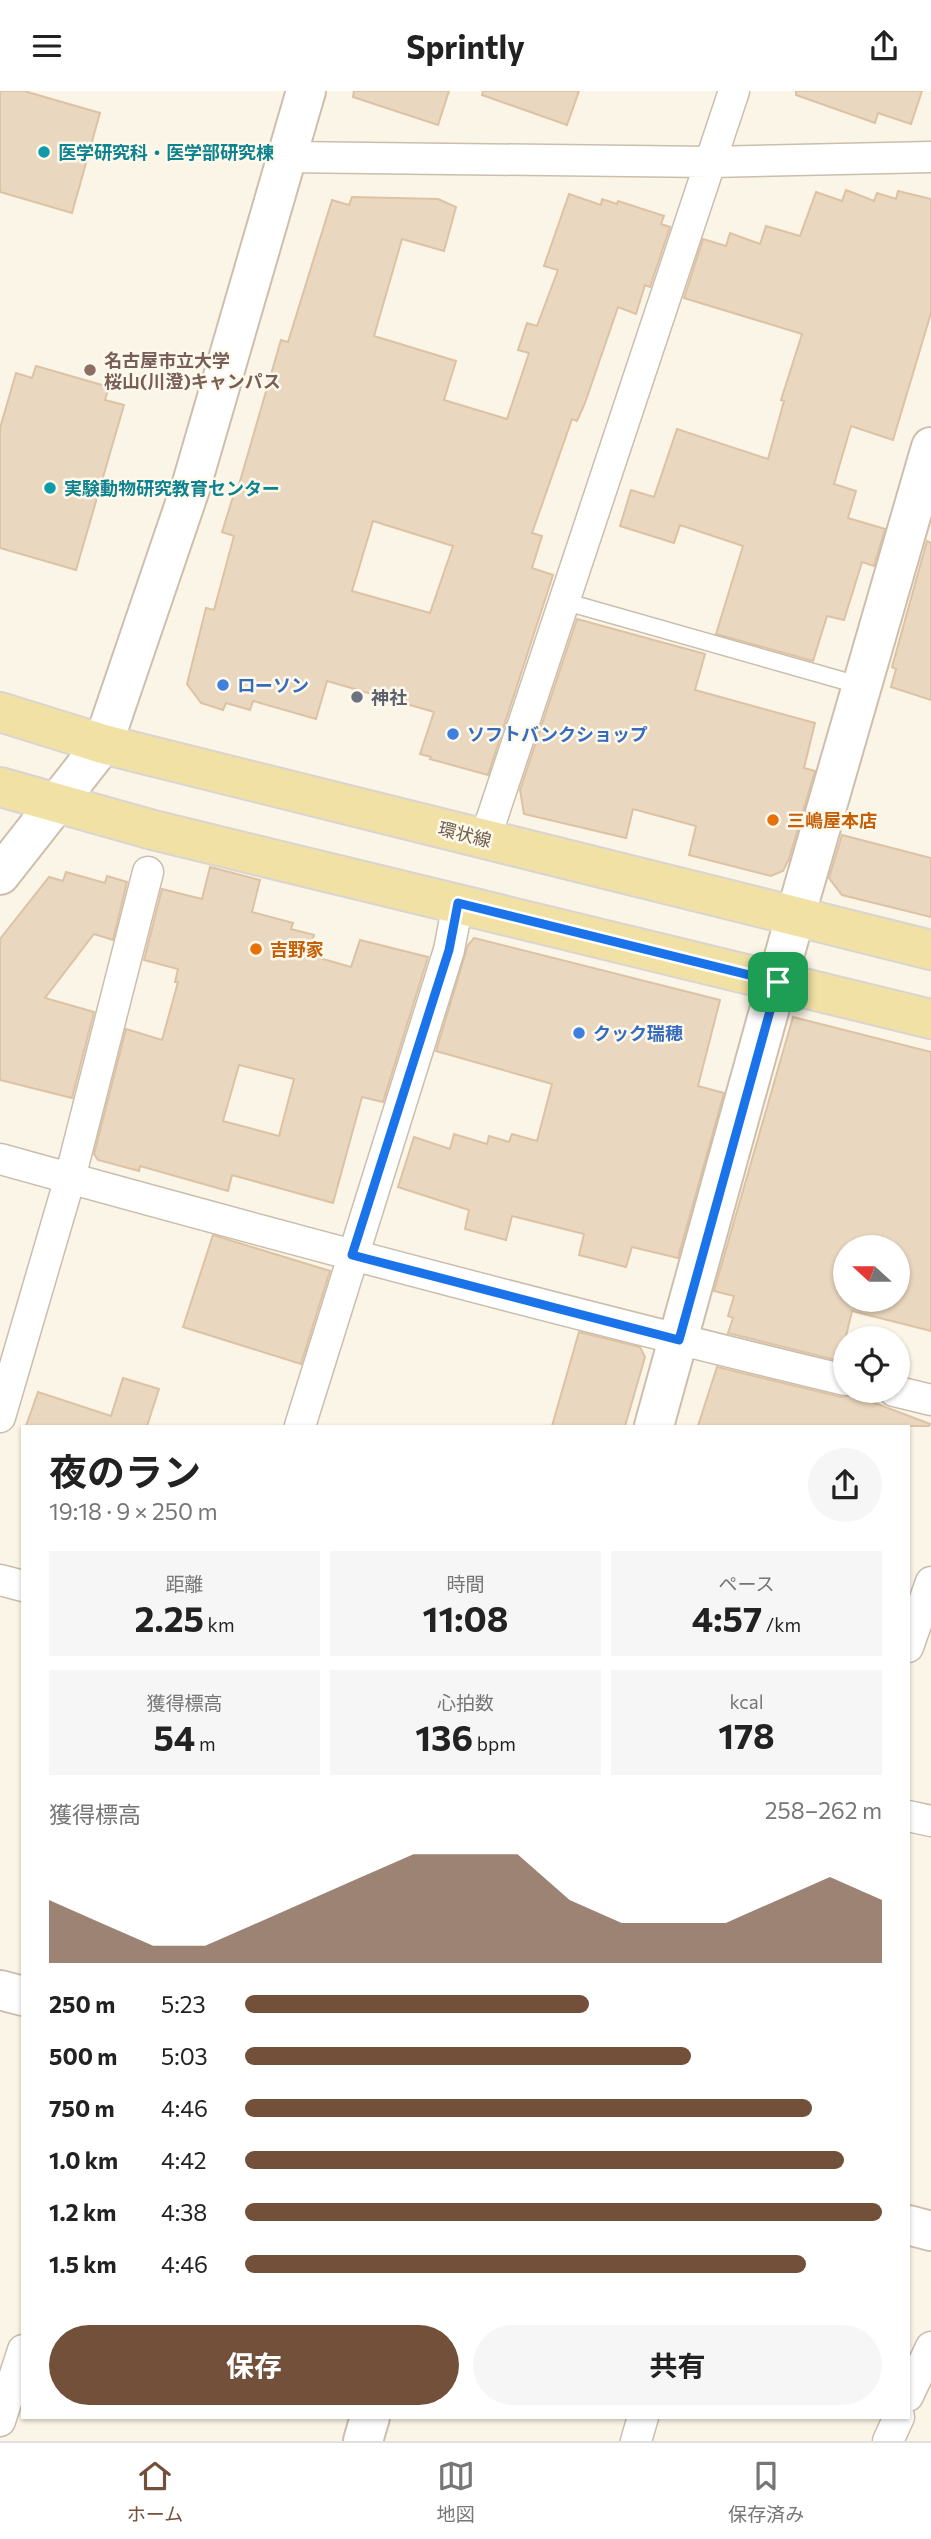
<!DOCTYPE html>
<html lang="ja">
<head>
<meta charset="utf-8">
<style>
	:root { --surface:#fff; --page:#f6f6f6; --text:#222; --muted:#767676; --line:#e0e0e0; --accent:#73503a }
	body { margin:0; font-family:Commissioner,"Noto Sans JP",sans-serif; background:var(--page); color:var(--text); height:100vh; display:flex; flex-direction:column; font-size:26px; white-space:nowrap }
	* { box-sizing:border-box; margin:0 }
	p { font-size:23px; color:var(--muted) }
	.icon { flex:none; width:38px; height:38px; fill:none; stroke:currentColor; stroke-width:2; stroke-linecap:round; stroke-linejoin:round }
	.map { position:relative; flex:1; overflow:hidden }
	.details { position:absolute; left:21px; top:1334px; width:889px; height:994px; display:flex; flex-direction:column; background:var(--surface); border-radius:0px; box-shadow:0 2px 5px #0004 }
	.details>* { flex:none }
	.needle { width:46px; rotate:291deg }
	.controls { position:absolute; left:833px; top:1144px; display:grid; gap:14px }
	.controls a { display:grid; place-items:center; width:77px; height:77px; border-radius:50%; background:var(--surface); box-shadow:0 2px 5px #0004; font-size:35px }
	.pin { position:absolute; display:grid; place-items:center; width:60px; height:60px; color:#fff; margin:-30px; border-radius:14px; box-shadow:0 4px 10px #0006 }
	.round { display:grid; place-items:center; flex:none; width:74px; height:74px; border-radius:37px; background:var(--page) }
	.headline { display:flex; align-items:center; justify-content:space-between; height:119px; padding:0 28px }
	h1 { font-size:38px; font-weight:700; line-height:52px }
	.metrics { display:grid; grid-template-columns:repeat(3,1fr); gap:10px; height:119px; padding:7px 28px }
	.metrics div { display:grid; align-content:center; border-radius:0px; background:var(--page); text-align:center }
	.metrics b { font-size:35px; font-weight:700 }
	.metrics small { font-size:19px; font-weight:400 }
	.metrics p { font-size:19px }
	.chart { height:196px; padding:14px 28px }
	.chart p { display:flex; justify-content:space-between }
	.chart svg { width:100%; height:126px; margin-top:7px; fill:var(--accent); opacity:.7 }
	.action { display:flex; gap:14px; margin-top:auto; padding:14px 28px }
	.action a { flex:1; height:80px; border-radius:42px; background:var(--accent); color:#fff; font-size:28px; font-weight:700; line-height:80px; text-align:center }
	.action a+a { background:var(--page); color:var(--text) }
	ul { padding:0 28px; list-style:none; font-size:23px }
	li { display:grid; grid-template-columns:112px 84px 1fr; align-items:center; height:52px }
	li i { height:18px; border-radius:9px; background:var(--accent) }
	header { display:flex; justify-content:space-between; align-items:center; height:91px; padding:0 28px; background:var(--surface); font-size:32px; font-weight:700 }
	.tab-bar { display:flex; justify-content:space-around; align-items:center; height:98px; border-top:2px solid var(--line); background:var(--surface); font-size:19px; color:var(--muted) }
	.tab-bar a { display:grid; justify-items:center; gap:4px }
	.tab-bar .current { color:var(--accent) }
	.map>svg:first-child { display:block }
	.building { fill:#ead7bf; stroke:#ddc2a3; stroke-width:2; fill-rule:evenodd }
	.lines { fill:none; stroke-linecap:round; stroke-linejoin:round }
	.lane-casing { stroke:#cabead; stroke-width:19 }
	.street-casing { stroke:#cabead; stroke-width:33 }
	.secondary-casing { stroke:#cdbfac; stroke-width:42 }
	.primary-casing { stroke:#dad5d1; stroke-width:42 }
	.lane { stroke:#fff; stroke-width:16 }
	.street { stroke:#fff; stroke-width:30 }
	.secondary { stroke:#fff; stroke-width:38 }
	.primary { stroke:#f2e1a5; stroke-width:38 }
	.route-casing { stroke:#fff; stroke-width:14 }
	.route { stroke:#1a73e8; stroke-width:9 }
	.culture-dot { fill:#0f9aa8; stroke:#fdf9ec; stroke-width:2.5 }
	.education-dot { fill:#8d6e63; stroke:#fdf9ec; stroke-width:2.5 }
	.shop-dot { fill:#3f7fe0; stroke:#fdf9ec; stroke-width:2.5 }
	.worship-dot { fill:#6b7280; stroke:#fdf9ec; stroke-width:2.5 }
	.food-dot { fill:#e8710a; stroke:#fdf9ec; stroke-width:2.5 }
	.labels { text-anchor:middle; dominant-baseline:central; stroke-width:5; stroke-linejoin:round; paint-order:stroke }
	.culture-label { font-size:18px; font-weight:bold; fill:#0d838f; stroke:#fdf9ec; text-anchor:start }
	.education-label { font-size:18px; font-weight:bold; fill:#785e54; stroke:#fdf9ec; text-anchor:start }
	.shop-label { font-size:18px; font-weight:bold; fill:#366cbe; stroke:#fdf9ec; text-anchor:start }
	.worship-label { font-size:18px; font-weight:bold; fill:#5b616d; stroke:#fdf9ec; text-anchor:start }
	.food-label { font-size:18px; font-weight:bold; fill:#c56008; stroke:#fdf9ec; text-anchor:start }
	.street-label { font-size:18px; fill:#705f4e; stroke:#fdf9ec }
</style>
</head>
<body>
<header><svg class="icon" aria-label="menu" viewBox="0 0 24 24"><path d="M4 6h16M4 12h16M4 18h16"/></svg>Sprintly<svg class="icon" aria-label="share" viewBox="0 0 24 24"><path d="M12 15V3M7 8l5-5 5 5M5 13v7h14v-7"/></svg></header>
<div class="map">
<svg width="931" height="2350" viewBox="0 0 931 2350">
	<rect width="100%" height="100%" fill="#faf5e6"/>
	<path class="building" d="M0,0H24L100,22L72,122L0,101Z
		M354,0H449L438,34L353,6Z
		M483,0H579L567,34L482,4Z
		M796,0H922L911,33L878,22L875,32L796,4Z
		M846,99L874,110L877,102L896,108L898,100L931,108V222L893,349L851,335L834,393L856,400L848,427L885,438L874,475L862,471L844,529L827,525L813,570L716,543L743,455L680,434L674,452L620,435L631,399L654,406L677,338L768,368L784,310L781,309L802,243L684,207L703,148L726,155L730,142L760,153L766,135L800,145L816,101L842,110Z
		M569,103L601,114L602,108L617,113L618,110L664,125L661,133L670,136L650,196L645,194L636,223L618,216L585,312L577,330L572,328L532,442L542,445L532,477L553,484L488,684L430,668L431,666L420,663L434,621L327,590L316,628L253,610L250,619L226,612L223,619L201,612L187,593L206,517L214,519L234,445L222,441L236,396L238,397L281,249L288,251L332,109L349,114L352,106L438,108L456,116L444,160L402,148L374,245L456,270L444,309L507,328L529,262L518,259L527,232L537,235L558,179L544,175ZM373,430L453,455L430,522L352,500Z
		M36,275L109,296L105,309L124,314L76,479L0,457V337L16,282L32,287Z
		M927,450L931,452V609L891,596L896,578L892,576Z
		M577,528L705,563L695,599L815,632L804,677L815,680L789,768L783,780L771,785L689,764L696,735L633,718L626,747L524,723L520,699Z
		M842,744L931,767V826L842,804L829,787Z
		M210,776L260,789L252,821L293,832L291,838L314,844L309,864L351,876L360,849L428,866L383,1011L362,1006L333,1112L232,1084L228,1100L140,1075L139,1080L98,1069L94,1063L126,938L162,949L178,891H175L178,878L144,869L162,798L202,808ZM239,974L294,988L279,1045L223,1030Z
		M66,781L105,792L107,785L127,791L113,849L94,843L45,907L94,921L72,1007L0,989V848L49,786L63,790Z
		M474,847L720,909L698,995L724,1002L678,1167L632,1156L626,1176L579,1164L584,1143L512,1125L506,1149L465,1138L469,1119L398,1096L414,1046L450,1058L454,1043L487,1053L489,1045L509,1051L512,1043L537,1050L552,993L436,960L468,854Z
		M793,926L931,961V1240L852,1220L840,1270L728,1242L733,1227L728,1225L734,1205L714,1200ZM845,1157H898V1209H845Z
		M213,1144L330,1180L301,1273L183,1236Z
		M579,1241L640,1256L645,1266L625,1335H552Z
		M717,1276L841,1306L854,1304L930,1333L929,1335H698Z
		M123,1287L159,1298L147,1335H26L38,1301L111,1325Z"/>
	<g class="lines">
		<g class="lane-casing">
			<path id="lane" d="M563,510L862,595"/>
		</g>
		<g class="street-casing">
			<path id="street" d="M286,66L710,71L931,66
				M485,748L734,0
				M0,1068C281,1146 562,1221 845,1289
				M894,1300L931,1309
				M0,1326L70,1087L148,781
				M300,1335L449,859L458,812
				M0,1489L23,1495
				M908,1556L931,1491
				M908,1725L931,1730
				M908,2305L931,2256
				M0,2330L23,2259
				M636,2350L643,2326
				M888,2350L899,2326"/>
		</g>
		<g class="secondary-casing">
			<path id="secondary" d="M0,784L103,653L192,392L306,0
				M654,1335L795,826L931,356
				M0,1899L23,1905
				M908,2134L931,2140
				M363,2350L370,2326"/>
		</g>
		<g class="primary-casing">
			<path id="primary" d="M0,621L103,653L931,859
				M0,696L153,739L931,928"/>
		</g>
		<use href="#lane" class="lane"/>
		<use href="#street" class="street"/>
		<use href="#secondary" class="secondary"/>
		<use href="#primary" class="primary"/>
	</g>
	<g class="lines">
		<g class="route-casing">
			<path id="route" d="M458,812L778,891L679,1249L352,1164L449,859Z"/>
		</g>
		<use href="#route" class="route"/>
	</g>
	<g class="culture-dot">
		<circle cx="44" cy="61" r="7"/>
		<circle cx="50" cy="397" r="7"/>
	</g>
	<circle class="education-dot" cx="90" cy="279" r="7"/>
	<g class="shop-dot">
		<circle cx="223" cy="594" r="7"/>
		<circle cx="453" cy="643" r="7"/>
		<circle cx="579" cy="942" r="7"/>
	</g>
	<circle class="worship-dot" cx="357" cy="606" r="7"/>
	<g class="food-dot">
		<circle cx="773" cy="729" r="7"/>
		<circle cx="256" cy="858" r="7"/>
	</g>
	<g class="labels">
		<g class="culture-label">
			<text x="58" y="61">医学研究科・医学部研究棟</text>
			<text x="64" y="397">実験動物研究教育センター</text>
		</g>
		<g class="education-label">
			<text x="104" y="269">名古屋市立大学<tspan x="104" dy="21">桜山(川澄)キャンパス</tspan></text>
		</g>
		<g class="shop-label">
			<text x="237" y="594">ローソン</text>
			<text x="467" y="643">ソフトバンクショップ</text>
			<text x="593" y="942">クック瑞穂</text>
		</g>
		<g class="worship-label">
			<text x="371" y="606">神社</text>
		</g>
		<g class="food-label">
			<text x="787" y="729">三嶋屋本店</text>
			<text x="270" y="858">吉野家</text>
		</g>
		<g class="street-label">
			<text transform="translate(465 743) rotate(14)">環状線</text>
		</g>
	</g>
</svg>
<div class="controls">
<a><svg class="needle" viewBox="-14 -14 28 28"><path d="M0-13l5 13h-10z" fill="#e53935"/><path d="M0 13l5-13h-10z" fill="#767676"/></svg></a>
<a><svg class="icon" aria-label="locate" viewBox="0 0 24 24"><circle cx="12" cy="12" r="6"/><path d="M12 2v4M12 18v4M2 12h4M18 12h4"/></svg></a>
</div>
<div class="pin" style="left:778px;top:891px;background:#1e9e55"><svg class="icon" aria-label="arrive" viewBox="0 0 24 24"><path d="M6 21V4h12l-3 4 3 4H6"/></svg></div>
<section class="details">
<div class="headline"><div><h1>夜のラン</h1><p>19:18 · 9 × 250 m</p></div><a class="round"><svg class="icon" aria-label="share" viewBox="0 0 24 24"><path d="M12 15V3M7 8l5-5 5 5M5 13v7h14v-7"/></svg></a></div>
<div class="metrics">
<div><p>距離</p><b>2.25<small> km</small></b></div>
<div><p>時間</p><b>11:08</b></div>
<div><p>ペース</p><b>4:57<small> /km</small></b></div>
</div>
<div class="metrics">
<div><p>獲得標高</p><b>54<small> m</small></b></div>
<div><p>心拍数</p><b>136<small> bpm</small></b></div>
<div><p>kcal</p><b>178</b></div>
</div>
<div class="chart"><p><span>獲得標高</span>258–262 m</p>
<svg viewBox="0 0 160 44" preserveAspectRatio="none"><path d="M0 44V22L10 30L20 38L30 38L40 30L50 22L60 14L70 6L80 6L90 6L100 22L110 30L120 30L130 30L140 22L150 14L160 22V44z"/></svg>
</div>
<ul>
<li><b>250 m</b>5:23<i style="width:54%"></i></li>
<li><b>500 m</b>5:03<i style="width:70%"></i></li>
<li><b>750 m</b>4:46<i style="width:89%"></i></li>
<li><b>1.0 km</b>4:42<i style="width:94%"></i></li>
<li><b>1.2 km</b>4:38<i style="width:100%"></i></li>
<li><b>1.5 km</b>4:46<i style="width:88%"></i></li>
</ul>
<div class="action"><a>保存</a><a>共有</a></div>
</section>
</div>
<nav class="tab-bar">
<a class="current"><svg class="icon" aria-label="home" viewBox="0 0 24 24"><path d="M3 11l9-7 9 7M6 9v11h12V9"/></svg>ホーム</a>
<a><svg class="icon" aria-label="map" viewBox="0 0 24 24"><path d="M3 6l6-2 6 2 6-2v14l-6 2-6-2-6 2zM9 4v14M15 6v14"/></svg>地図</a>
<a><svg class="icon" aria-label="saved" viewBox="0 0 24 24"><path d="M7 4h10v16l-5-4-5 4z"/></svg>保存済み</a>
</nav>
</body>
</html>
